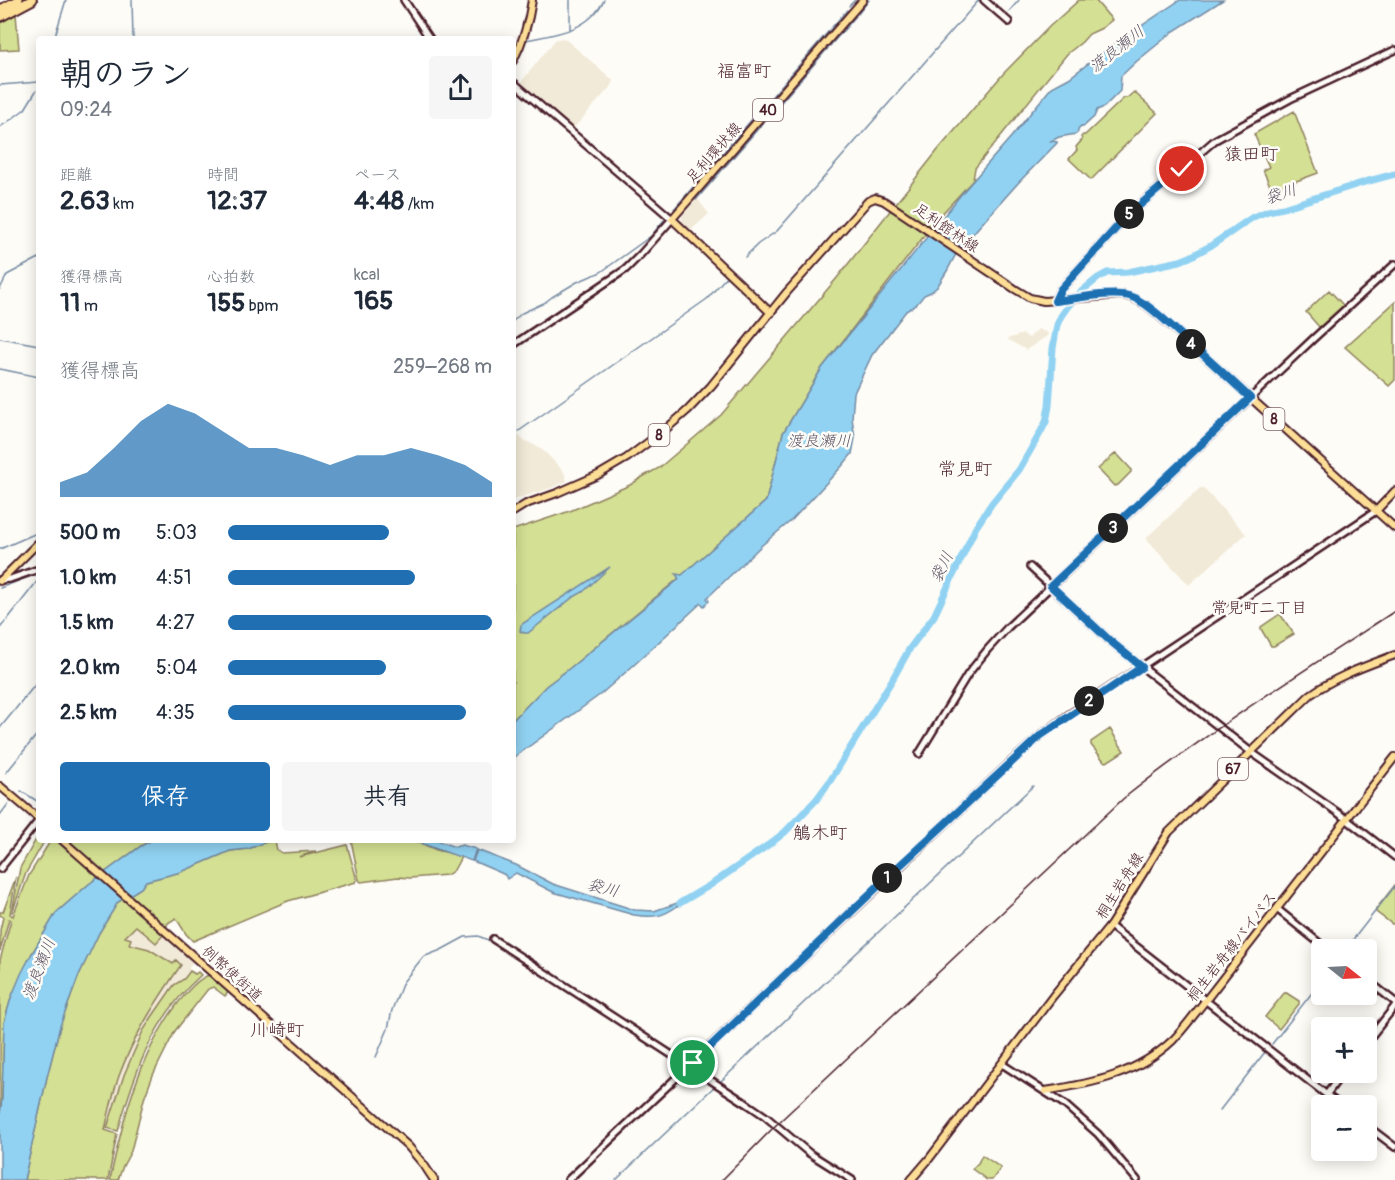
<!DOCTYPE html>
<html lang="ja">
<head>
<meta charset="utf-8">
<style>
	:root { --surface:#fff; --page:#f6f6f7; --text:#1f2937; --muted:#747a83; --accent:#1f6fb2 }
	body { margin:0; font-family:Pangolin,"Klee One",sans-serif; background:var(--page); color:var(--text); height:100vh; display:flex; flex-direction:column; font-size:22px; white-space:nowrap }
	* { box-sizing:border-box; margin:0 }
	p { font-size:20px; color:var(--muted) }
	.icon { flex:none; width:33px; height:33px; fill:none; stroke:currentColor; stroke-width:2; stroke-linecap:round; stroke-linejoin:round }
	.map { position:relative; flex:1; overflow:hidden }
	.sheet { position:absolute; left:36px; top:36px; width:480px; height:807px; display:flex; flex-direction:column; background:var(--surface); border-radius:6px; box-shadow:0 3px 15px #0003 }
	.sheet>* { flex:none }
	.needle { width:39px; rotate:108deg }
	.fabs { position:absolute; left:1311px; top:939px; display:grid; gap:12px }
	.fabs a { display:grid; place-items:center; width:66px; height:66px; border-radius:6px; background:var(--surface); box-shadow:0 3px 15px #0003; font-size:30px }
	.pin { position:absolute; display:grid; place-items:center; width:51px; height:51px; color:#fff; margin:-26px; border:3px solid #fff; border-radius:50%; box-shadow:0 2px 6px #0007 }
	.km { position:absolute; width:30px; height:30px; margin:-15px; border-radius:50%; background:#222; color:#fff; font-size:16px; line-height:30px; text-align:center }
	.round { display:grid; place-items:center; flex:none; width:63px; height:63px; border-radius:6px; background:var(--page) }
	.summary { display:flex; align-items:center; justify-content:space-between; height:102px; padding:0 24px }
	h1 { font-size:33px; font-weight:700; line-height:45px }
	.stats { display:grid; grid-template-columns:repeat(3,1fr); gap:9px; height:102px; padding:6px 24px }
	.stats div { display:grid; align-content:center }
	.stats b { font-size:26px; font-weight:700 }
	.stats small { font-size:16px; font-weight:400 }
	.stats p { font-size:16px }
	.chart { height:168px; padding:12px 24px }
	.chart p { display:flex; justify-content:space-between }
	.chart svg { width:100%; height:108px; margin-top:6px; fill:var(--accent); opacity:.7 }
	.cta { display:flex; gap:12px; margin-top:auto; padding:12px 24px }
	.cta a { flex:1; height:69px; border-radius:6px; background:var(--accent); color:#fff; font-size:24px; font-weight:700; line-height:69px; text-align:center }
	.cta a+a { background:var(--page); color:var(--text) }
	ul { padding:0 24px; list-style:none; font-size:20px }
	li { display:grid; grid-template-columns:96px 72px 1fr; align-items:center; height:45px }
	li i { height:15px; border-radius:8px; background:var(--accent) }
	.map>svg:first-child { display:block }
	.built { fill:#f2ead8 }
	.green { fill:#d4e093; stroke:#8f805f; stroke-width:1.5 }
	.water { fill:#91d2f2; stroke:#758aa2; stroke-width:1.5 }
	.lines { fill:none; stroke-linecap:round; stroke-linejoin:round }
	.stream { stroke:#758aa2; stroke-width:1.5 }
	.river { stroke:#91d2f2; stroke-width:7 }
	.minor-casing { stroke:#4a1f2b; stroke-width:10 }
	.major-casing { stroke:#4a1f2b; stroke-width:10 }
	.highway-casing { stroke:#4a1f2b; stroke-width:12 }
	.minor { stroke:#fdfcf7; stroke-width:5 }
	.major { stroke:#fdde96; stroke-width:6 }
	.highway { stroke:#fdde96; stroke-width:8 }
	.rail { stroke:#4a1f2b; stroke-width:1.5 }
	.route-casing { stroke:#fff; stroke-width:12 }
	.route { stroke:#1f6fb2; stroke-width:8 }
	.labels { text-anchor:middle; dominant-baseline:central; stroke-width:5; stroke-linejoin:round; paint-order:stroke }
	.shield { fill:#fdfcf7; stroke:#806168; stroke-width:1.5 }
	.shield-label { font-size:14px; font-weight:bold; fill:#4a1f2b }
	.street-label { font-size:15px; fill:#4a1f2b; stroke:#fdfcf7 }
	.water-label { font-size:16px; font-style:italic; fill:#5f5567; stroke:#fdfcf7 }
	.neighbourhood-label { font-size:16px; fill:#4a1f2b; stroke:#fdfcf7 }
	.quarter-label { font-size:18px; fill:#4a1f2b; stroke:#fdfcf7 }
</style>
</head>
<body>
<div class="map">
<svg width="1395" height="1180" viewBox="0 0 1395 1180">
	<rect width="100%" height="100%" fill="#fdfcf7"/>
	<filter id="ink" filterUnits="userSpaceOnUse"><feTurbulence type="fractalNoise" baseFrequency=".0167" numOctaves="2"/><feDisplacementMap in="SourceGraphic" scale="12" xChannelSelector="R" yChannelSelector="G"/><feConvolveMatrix kernelMatrix="1 2 1 2 8 2 1 2 1" color-interpolation-filters="sRGB"/></filter>
	<g filter="url(#ink)">
		<path class="built" d="M564,38L613,80L612,85L573,129L521,82L556,39Z
			M697,198L709,214L690,231L682,224V215Z
			M1038,329L1048,333L1047,336L1026,350L1007,339L1023,334L1029,338Z
			M517,434L522,439L540,448L547,454L564,472L567,481L551,488L513,500V437Z
			M1200,488H1203L1246,534L1189,585L1147,540V537Z
			M136,926L156,942L163,935L194,961L189,967L190,971L184,979L174,985L152,1017L143,1031L124,1075L106,1132L104,1130L124,937Z"/>
		<path class="green" d="M1079,0H1095L1112,20L1102,28L1089,34L1082,42L1067,54L975,168L973,180L938,218L822,368L783,433L766,501L682,575H677L679,578L570,668L546,686L513,720V530L570,511L630,485L644,476L659,468L721,415L837,278L938,150L1003,74L1050,26Z
			M16,14L19,49L0,50V23Z
			M1134,92L1157,113L1091,180L1069,159L1077,150L1076,147L1082,140L1081,137L1083,135H1085L1124,98H1127Z
			M1294,111L1318,173L1272,190L1263,170L1269,167L1254,134Z
			M1329,290L1344,306L1320,328L1306,312Z
			M1395,302V380L1389,386L1345,347Z
			M1116,453L1131,469V472L1118,485L1114,486L1098,469Z
			M1280,614L1294,634L1274,646H1271L1261,629V627Z
			M1110,729L1124,751L1107,762L1104,761L1091,745V742Z
			M39,834V840H45L26,873L12,913L20,868Z
			M51,840H152L141,846L89,884L56,913L31,955L11,998L4,1023L2,1100L0,1114V960L11,920L9,919L0,951V930L3,917L0,915V912H3L16,877L10,914L13,916L29,875Z
			M351,840H413L439,851L447,852L461,857L454,870L447,875L410,878L398,877L361,882L359,880Z
			M275,841L277,850L282,853L316,851L299,857L347,845L357,880L356,882L288,901L193,941L186,934L176,918L168,923L163,935L156,943L136,926L125,937L131,939L129,944L149,949L173,964L176,960L181,965C157,1000 134,1035 119,1076C113,1093 109,1112 105,1130L117,1134L108,1180H24L47,1077L60,1026L79,975L99,933L118,902L141,888L146,881L181,872L230,851L248,849L266,842Z
			M1395,885V922L1392,924L1376,912V909Z
			M190,971L195,974L198,972L201,975C153,1018 135,1071 118,1131L107,1128L124,1075L143,1031L152,1017L174,985L184,979Z
			M209,975L228,992L225,996L213,987L208,989L175,1031L153,1075L144,1099L131,1151L123,1166L118,1180H110C114,1160 119,1140 124,1121C136,1078 151,1039 178,1003C186,993 197,979 209,975Z
			M1285,992L1299,1001V1004L1279,1029L1265,1017Z
			M982,1155L1001,1168L992,1180H987L972,1169L978,1163Z"/>
		<path class="water" d="M1180,0H1223L1174,31L1137,61L1121,76L1120,91L1104,107L1097,110L1094,117L1083,127L1081,126L1078,129V132L1076,134L1059,137L1051,141L1057,142V143L1019,182L977,229L955,256L947,271L937,287L931,292L924,295L916,305L906,311L872,355L854,393L852,418L855,438L852,454L843,465L792,520L762,545L707,598L709,601L704,606L701,603L635,664L601,694L513,758V720L546,686L570,668L679,579L676,574L682,575L766,501L783,433L822,368L963,192L1012,136L1046,94L1052,87L1069,78L1110,47Z
			M610,567L583,592L572,598L528,633H524L520,631L521,625L525,622Z
			M152,840H280L266,842L248,849L230,851L181,872L146,881L141,888L118,902L99,933L79,975L60,1026L47,1077L24,1180H0V1114L2,1100L4,1023L11,998L21,974L31,955L56,913L89,884L141,846Z
			M413,840H436L455,847L462,845L476,849L472,861C452,854 432,848 413,840Z
			M477,850L516,865L553,884L635,910L654,911L686,900C666,915 659,919 634,915L553,892L516,873L507,879L505,875L501,873L473,861Z"/>
		<g class="lines">
			<path class="stream" d="M132,0L133,39
				M570,0V29
				M849,6L855,0
				M858,14L869,0
				M1006,15L1019,0
				M54,39L66,0
				M526,40C556,34 589,31 604,0
				M513,44L518,42
				M0,85L39,82
				M39,86V85
				M9,121L25,109L36,91
				M0,127L6,123
				M696,200L856,16
				M674,209L847,10
				M745,257L758,244L777,231L979,0
				M0,289L7,275L39,258
				M513,321L522,313L544,303L552,297L577,282L601,272L651,236L664,220
				M0,338L39,345
				M0,369L39,377
				M519,431L707,299L727,276
				M513,434L515,433
				M0,549L39,532
				M0,588L39,573
				M7,620L39,579
				M0,628L5,622
				M0,728L39,680
				M6,773L39,732
				M21,791L37,801L39,800
				M0,815L9,803
				M1345,950L1395,886
				M1272,1044L1322,980
				M376,1057L388,1029L392,1010L403,982L423,957L441,950L465,937L478,936L488,940
				M720,1082L1033,786
				M1220,1110L1265,1052
				M616,1180L716,1085"/>
			<path class="river" d="M680,903L712,884L771,843L785,832L816,800L830,781L892,680L910,648L934,616L976,527L992,503L1019,470L1038,437L1046,422L1049,406L1053,348L1057,325L1061,316L1068,306L1081,292L1098,278L1107,273L1128,272L1180,261L1190,257L1212,245L1253,217L1268,211L1283,208L1365,182L1395,174"/>
			<g class="minor-casing">
				<path id="minor" d="M404,0L430,39
					M984,0L1009,22
					M513,82L672,219L641,254L626,269L513,345
					M1055,301L1060,290L1127,216L1215,140L1290,99L1395,50
					M1030,567L1109,640L1142,667L1251,752L1337,812L1395,857
					M0,580L10,579L39,569
					M919,754L968,674L988,649L1008,627L1313,339L1395,264
					M0,869L39,820
					M1277,909L1328,950
					M1110,926L1341,1106
					M493,939L749,1105L765,1116L809,1153L852,1180
					M1366,979L1395,1002
					M1366,1043L1395,1006
					M1002,1064L1064,1104L1098,1134L1137,1180
					M1327,1094L1343,1072
					M1366,1125L1395,1147
					M568,1180L1013,760L1040,736L1067,716L1376,511"/>
			</g>
			<g class="major-casing">
				<path id="major" d="M513,61C523,42 529,21 532,0
					M771,313L672,219L863,0
					M1376,511L1395,491
					M513,512L526,504L557,493L598,475L627,458L666,429L688,410L711,386L787,292L868,201L875,198L884,201L1015,289L1030,298L1044,301L1120,295C1142,297 1156,314 1172,327L1395,528
					M0,581L39,542
					M0,786L39,819
					M62,840L408,1146L424,1165L434,1180
					M1045,1091C1094,1083 1136,1075 1173,1040C1185,1028 1195,1013 1206,1000L1395,757
					M911,1180L929,1159L1053,996L1110,926L1169,832L1310,695C1336,676 1366,666 1395,655"/>
			</g>
			<g class="highway-casing">
				<path id="highway" d="M0,10L18,0
					M0,17L32,0"/>
			</g>
			<use href="#minor" class="minor"/>
			<use href="#major" class="major"/>
			<use href="#highway" class="highway"/>
			<path class="rail" d="M722,1180L776,1125L1124,798C1210,730 1303,671 1395,611"/>
		</g>
	</g>
	<g class="lines" filter="url(#ink)">
		<g class="route-casing">
			<path id="route" d="M693,1063L896,869L1040,736L1142,667L1109,640L1051,586L1250,398C1230,379 1209,360 1188,341C1173,328 1147,301 1129,296C1110,291 1075,299 1055,301L1060,290L1127,216L1182,169"/>
		</g>
		<use href="#route" class="route"/>
	</g>
	<g class="labels">
		<g class="shield">
			<rect x="753" y="99" width="30" height="22" rx="4.5"/>
			<rect x="1263.5" y="408" width="21" height="22" rx="4.5"/>
			<rect x="648.5" y="424" width="21" height="22" rx="4.5"/>
			<rect x="1218" y="758" width="30" height="22" rx="4.5"/>
		</g>
		<g class="shield-label">
			<text x="768" y="110">40</text>
			<text x="1274" y="419">8</text>
			<text x="659" y="435">8</text>
			<text x="1233" y="769">67</text>
		</g>
		<g class="street-label">
			<text transform="translate(714 153) rotate(-49)">足利環状線</text>
			<text transform="translate(946 228) rotate(34)">足利館林線</text>
			<text transform="translate(1120 886) rotate(-58)">桐生岩舟線</text>
			<text transform="translate(1232 947) rotate(-52)">桐生岩舟線バイパス</text>
			<text transform="translate(232 974) rotate(42)">例幣使街道</text>
		</g>
		<g class="water-label">
			<text transform="translate(1117 49) rotate(-38)">渡良瀬川</text>
			<text transform="translate(1281 194) rotate(-18)">袋川</text>
			<text x="819" y="441">渡良瀬川</text>
			<text transform="translate(942 567) rotate(-64)">袋川</text>
			<text transform="translate(603 888) rotate(15)">袋川</text>
			<text transform="translate(39 969) rotate(-69)">渡良瀬川</text>
		</g>
		<g class="neighbourhood-label">
			<text x="1259" y="608">常見町二丁目</text>
		</g>
		<g class="quarter-label">
			<text x="744" y="71">福富町</text>
			<text x="1251" y="154">猿田町</text>
			<text x="965" y="469">常見町</text>
			<text x="820" y="833">鵤木町</text>
			<text x="277" y="1030">川崎町</text>
		</g>
	</g>
</svg>
<div class="fabs">
<a><svg class="needle" viewBox="-14 -14 28 28"><path d="M0-13l5 13h-10z" fill="#e53935"/><path d="M0 13l5-13h-10z" fill="#747a83"/></svg></a>
<a>+</a>
<a>−</a>
</div>
<div class="pin" style="left:693px;top:1063px;background:#1e9e55"><svg class="icon" aria-label="arrive" viewBox="0 0 24 24"><path d="M6 21V4h12l-3 4 3 4H6"/></svg></div>
<div class="pin" style="left:1182px;top:169px;background:#d93025"><svg class="icon" aria-label="check" viewBox="0 0 24 24"><path d="M5 12l5 5 9-10"/></svg></div>
<b class="km" style="left:887px;top:878px">1</b>
<b class="km" style="left:1089px;top:701px">2</b>
<b class="km" style="left:1113px;top:528px">3</b>
<b class="km" style="left:1191px;top:344px">4</b>
<b class="km" style="left:1129px;top:214px">5</b>
<section class="sheet">
<div class="summary"><div><h1>朝のラン</h1><p>09:24</p></div><a class="round"><svg class="icon" aria-label="share" viewBox="0 0 24 24"><path d="M12 15V3M7 8l5-5 5 5M5 13v7h14v-7"/></svg></a></div>
<div class="stats">
<div><p>距離</p><b>2.63<small> km</small></b></div>
<div><p>時間</p><b>12:37</b></div>
<div><p>ペース</p><b>4:48<small> /km</small></b></div>
</div>
<div class="stats">
<div><p>獲得標高</p><b>11<small> m</small></b></div>
<div><p>心拍数</p><b>155<small> bpm</small></b></div>
<div><p>kcal</p><b>165</b></div>
</div>
<div class="chart"><p><span>獲得標高</span>259–268 m</p>
<svg viewBox="0 0 160 44" preserveAspectRatio="none"><path d="M0 44V38L10 34L20 24L30 13L40 6L50 10L60 17L70 24L80 24L90 27L100 31L110 27L120 27L130 24L140 27L150 31L160 38V44z"/></svg>
</div>
<ul>
<li><b>500 m</b>5:03<i style="width:61%"></i></li>
<li><b>1.0 km</b>4:51<i style="width:71%"></i></li>
<li><b>1.5 km</b>4:27<i style="width:100%"></i></li>
<li><b>2.0 km</b>5:04<i style="width:60%"></i></li>
<li><b>2.5 km</b>4:35<i style="width:90%"></i></li>
</ul>
<div class="cta"><a>保存</a><a>共有</a></div>
</section>
</div>
</body>
</html>
